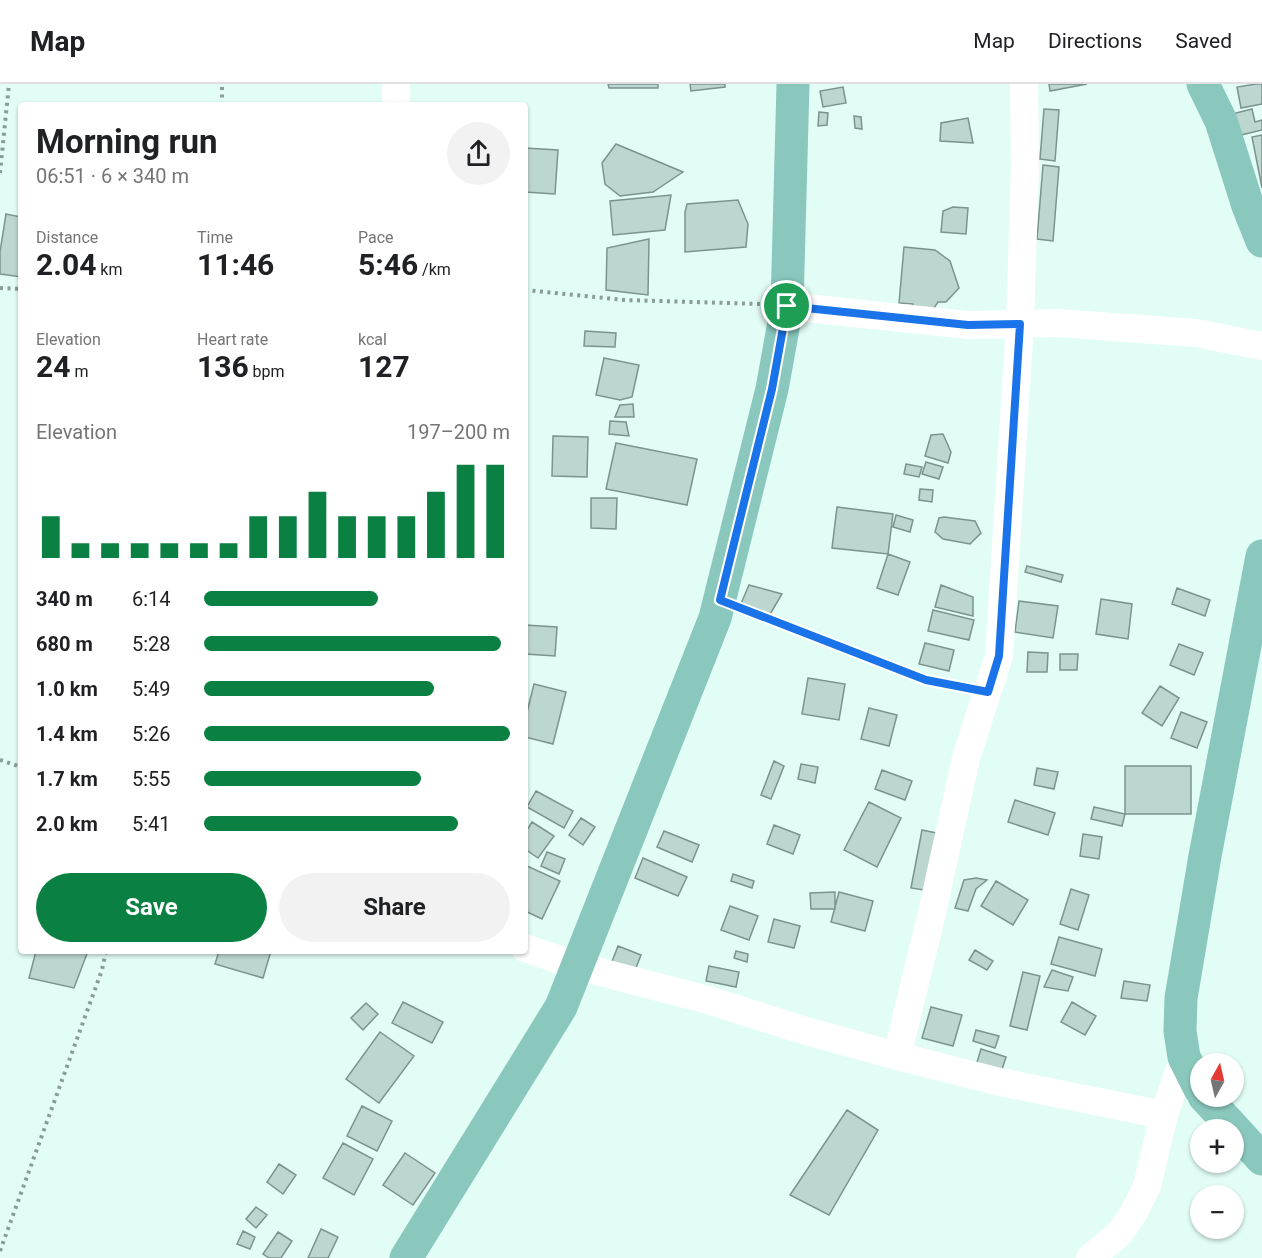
<!DOCTYPE html>
<html lang="en">
<head>
<meta charset="utf-8">
<style>
	:root { --surface:#fff; --page:#f2f2f2; --text:#202124; --muted:#757577; --line:#e0e0e0; --accent:#0b8043 }
	body { margin:0; font-family:Roboto,sans-serif; background:var(--page); color:var(--text); height:100vh; display:flex; flex-direction:column; font-size:22px; white-space:nowrap }
	* { box-sizing:border-box; margin:0 }
	p { font-size:20px; color:var(--muted) }
	.icon { flex:none; width:33px; height:33px; fill:none; stroke:currentColor; stroke-width:2; stroke-linecap:round; stroke-linejoin:round }
	.map { position:relative; flex:1; overflow:hidden }
	.sheet { position:absolute; left:18px; top:18px; width:510px; height:852px; display:flex; flex-direction:column; background:var(--surface); border-radius:6px; box-shadow:0 2px 4px #0004 }
	.sheet>* { flex:none }
	.needle { width:39px; rotate:8deg }
	.controls { position:absolute; left:1190px; top:969px; display:grid; gap:12px }
	.controls a { display:grid; place-items:center; width:54px; height:54px; border-radius:50%; background:var(--surface); box-shadow:0 2px 4px #0004; font-size:30px }
	.pin { position:absolute; display:grid; place-items:center; width:51px; height:51px; color:#fff; margin:-26px; border:3px solid #fff; border-radius:50%; box-shadow:0 2px 6px #0007 }
	.round { display:grid; place-items:center; flex:none; width:63px; height:63px; border-radius:32px; background:var(--page) }
	.head { display:flex; align-items:center; justify-content:space-between; height:102px; padding:0 18px }
	h1 { font-size:33px; font-weight:700; line-height:45px }
	.figures { display:grid; grid-template-columns:repeat(3,1fr); gap:9px; height:102px; padding:6px 18px }
	.figures div { display:grid; align-content:center }
	.figures b { font-size:30px; font-weight:700 }
	.figures small { font-size:16px; font-weight:400 }
	.figures p { font-size:16px }
	.chart { height:168px; padding:12px 18px }
	.chart p { display:flex; justify-content:space-between }
	.chart svg { width:100%; height:108px; margin-top:6px; stroke:var(--accent); stroke-width:6 }
	.button { display:flex; gap:12px; margin-top:auto; padding:12px 18px }
	.button a { flex:1; height:69px; border-radius:36px; background:var(--accent); color:#fff; font-size:24px; font-weight:700; line-height:69px; text-align:center }
	.button a+a { background:var(--page); color:var(--text) }
	ul { padding:0 18px; list-style:none; font-size:20px }
	li { display:grid; grid-template-columns:96px 72px 1fr; align-items:center; height:45px }
	li i { height:15px; border-radius:8px; background:var(--accent) }
	header { display:flex; align-items:center; gap:36px; box-sizing:border-box; height:84px; padding:0 30px; background:var(--surface); border-bottom:2px solid var(--line) }
	header strong { font-size:28px }
	nav { display:flex; gap:33px; margin-inline-start:auto; font-size:21px }
	.map>svg:first-child { display:block }
	.building { fill:#bcd6d0; stroke:#7c948e; stroke-width:1.5 }
	.lines { fill:none; stroke-linecap:round; stroke-linejoin:round }
	.path { stroke:#899c97; stroke-width:4; stroke-dasharray:3 4.5; stroke-linecap:butt }
	.minor { stroke:#fff; stroke-width:28 }
	.major { stroke:#8ac8be; stroke-width:33 }
	.route-casing { stroke:#fff; stroke-width:12 }
	.route { stroke:#1a73e8; stroke-width:8 }
</style>
</head>
<body>
<header>
<strong>Map</strong>
<nav><a>Map</a><a>Directions</a><a>Saved</a></nav>
</header>
<div class="map">
<svg width="1262" height="1174" viewBox="0 0 1262 1174">
	<rect width="100%" height="100%" fill="#e2fdf6"/>
	<path class="building" d="M608,0H658V4H609Z
		M690,0H725V3L691,7Z
		M1049,0H1087L1050,7Z
		M1256,0H1262V20L1241,24L1237,3Z
		M843,3L846,19L823,23L820,7Z
		M1044,25L1059,26L1055,77L1040,75Z
		M1252,25L1255,38L1262,36V46L1237,52L1232,30Z
		M819,28L828,29L827,41L818,42Z
		M854,32L861,33L862,45L855,44Z
		M968,34L973,59L940,57L941,39Z
		M1262,51V104L1252,53Z
		M616,60L683,88L653,108L620,112L605,100L602,79Z
		M525,64L558,66L555,110L525,108Z
		M1043,81L1059,83L1053,157L1037,155Z
		M671,111L665,146L613,151L610,117Z
		M738,116L748,140L746,163L685,168V128L687,120Z
		M953,123L968,124L966,150L941,148L943,127Z
		M6,130L21,133V193L0,190V168Z
		M649,155L648,211L606,206L607,164Z
		M904,163L935,166L950,177L959,204L946,218H938L934,224H914L913,220L899,219Z
		M585,247L616,249L615,263L584,262Z
		M604,274L639,281L632,313L620,316L596,311Z
		M633,320L634,333H615L620,321Z
		M610,337L626,338L629,352L609,350Z
		M943,350L951,368L948,379L925,372L931,351Z
		M553,352L588,353L587,393L552,392Z
		M616,359L697,375L687,421L606,405Z
		M926,378L943,383L939,395L922,390Z
		M906,380L922,383L919,393L904,390Z
		M920,405L933,406L932,418L919,416Z
		M591,414H617L616,445L591,444Z
		M837,423L893,430L888,470L832,464Z
		M896,431L913,436L910,448L893,443Z
		M944,433L975,437L981,449L970,460L943,455L935,448L939,434Z
		M888,470L910,478L898,511L877,504Z
		M1027,482L1063,491L1061,498L1025,488Z
		M749,501L782,510L769,532L740,522Z
		M941,501L973,513V532L935,523Z
		M1177,504L1210,516L1205,532L1172,520Z
		M1101,515L1132,520L1128,555L1096,550Z
		M1019,517L1058,522L1053,554L1015,548Z
		M933,526L974,536L969,556L928,547Z
		M525,541L557,543L555,572L525,570Z
		M925,559L954,566L949,587L919,580Z
		M1179,560L1203,569L1194,591L1170,581Z
		M1028,568L1048,569L1047,588H1027Z
		M1060,570H1078L1077,586H1060Z
		M808,594L845,600L839,636L802,630Z
		M534,600L566,608L553,660L525,653V636Z
		M1160,602L1179,614L1162,642L1142,629Z
		M869,624L897,631L889,662L861,655Z
		M1181,628L1207,638L1197,664L1171,654Z
		M774,677L784,682L771,715L761,711Z
		M801,680L818,683L815,699L798,695Z
		M1125,682H1191V730H1125Z
		M1037,684L1058,688L1054,705L1034,701Z
		M882,686L912,697L905,716L875,705Z
		M536,707L573,727L564,744L527,723Z
		M1015,716L1055,729L1048,751L1008,738Z
		M869,718L901,734L877,783L844,766Z
		M1094,723L1125,730L1122,742L1091,735Z
		M581,734L595,743L583,761L569,751Z
		M532,738L554,752L538,774L525,765V749Z
		M774,741L800,751L793,770L767,760Z
		M922,746L947,751L936,808L911,804Z
		M664,747L699,761L692,778L657,763Z
		M1083,750L1102,753L1099,775L1080,772Z
		M547,768L565,775L559,790L541,782Z
		M643,774L687,793L678,812L635,794Z
		M525,781L560,797L542,835L525,827Z
		M733,790L754,797L752,804L731,797Z
		M976,794L987,796L976,805L968,827L955,824L964,796Z
		M996,797L1028,816L1013,841L981,822Z
		M1071,805L1089,811L1078,846L1060,840Z
		M835,808V825H811L810,809Z
		M839,808L873,817L865,847L831,838Z
		M730,822L758,832L749,856L721,846Z
		M774,835L800,842L794,864L768,858Z
		M1059,853L1102,865L1095,892L1051,880Z
		M618,862L641,871L634,889L611,880Z
		M975,866L993,877L987,886L969,876Z
		M36,867H88L74,904L29,894Z
		M219,867H271L263,894L215,880Z
		M736,867L748,870L747,878L734,874Z
		M709,882L739,888L736,903L706,897Z
		M1052,886L1073,893L1068,907L1044,903Z
		M1023,888L1040,892L1027,946L1010,942Z
		M1124,897L1150,901L1147,917L1121,914Z
		M403,918L443,938L432,959L392,939Z
		M1072,918L1096,932L1085,951L1061,938Z
		M366,919L378,930L363,946L351,934Z
		M931,923L962,931L953,962L922,954Z
		M976,946L999,952L995,964L973,957Z
		M380,948L414,972L379,1019L346,995Z
		M981,965L1006,973L1000,992L975,985Z
		M362,1022L392,1037L377,1067L347,1052Z
		M847,1026L878,1046L829,1131L790,1111Z
		M343,1059L373,1075L354,1111L323,1094Z
		M405,1069L435,1089L413,1121L383,1101Z
		M279,1080L296,1091L283,1110L267,1098Z
		M256,1123L267,1131L256,1144L246,1135Z
		M321,1145L338,1153L328,1174H308Z
		M243,1147L255,1153L250,1165L237,1160Z
		M278,1148L292,1157L281,1174H269L263,1170Z"/>
	<g class="lines">
		<path class="path" d="M222,21V0
			M0,89L9,0
			M0,204L21,205
			M525,206L625,216L761,220
			M745,525L926,596L963,603
			M0,676L21,683
			M0,1167L102,886L106,867"/>
		<path class="minor" d="M396,0V21
			M787,222L968,241L1058,239L1196,249L1262,262
			M525,864L577,882L708,916L806,947L897,972L1000,998L1164,1031
			M897,972L931,833L966,674L999,572L1020,240L1025,82L1024,0
			M1090,1174L1119,1150L1133,1130L1147,1102L1164,1031L1184,973"/>
		<path class="major" d="M1203,0L1221,37L1248,122L1262,157
			M1200,1005L1184,973L1180,947L1181,914L1205,772L1262,472
			M1204,1012L1262,1075
			M406,1174L561,923L715,534L772,305L787,222L793,0"/>
	</g>
	<g class="lines">
		<g class="route-casing">
			<path id="route" d="M787,222L968,241L1020,240L999,572L988,608L926,596L720,516L772,305Z"/>
		</g>
		<use href="#route" class="route"/>
	</g>
</svg>
<div class="controls">
<a><svg class="needle" viewBox="-14 -14 28 28"><path d="M0-13l5 13h-10z" fill="#e53935"/><path d="M0 13l5-13h-10z" fill="#757577"/></svg></a>
<a>+</a>
<a>−</a>
</div>
<div class="pin" style="left:787px;top:222px;background:#1e9e55"><svg class="icon" aria-label="arrive" viewBox="0 0 24 24"><path d="M6 21V4h12l-3 4 3 4H6"/></svg></div>
<section class="sheet">
<div class="head"><div><h1>Morning run</h1><p>06:51 · 6 × 340 m</p></div><a class="round"><svg class="icon" aria-label="share" viewBox="0 0 24 24"><path d="M12 15V3M7 8l5-5 5 5M5 13v7h14v-7"/></svg></a></div>
<div class="figures">
<div><p>Distance</p><b>2.04<small> km</small></b></div>
<div><p>Time</p><b>11:46</b></div>
<div><p>Pace</p><b>5:46<small> /km</small></b></div>
</div>
<div class="figures">
<div><p>Elevation</p><b>24<small> m</small></b></div>
<div><p>Heart rate</p><b>136<small> bpm</small></b></div>
<div><p>kcal</p><b>127</b></div>
</div>
<div class="chart"><p><span>Elevation</span>197–200 m</p>
<svg viewBox="0 0 160 44" preserveAspectRatio="none"><path d="M5 44V27M15 44V38M25 44V38M35 44V38M45 44V38M55 44V38M65 44V38M75 44V27M85 44V27M95 44V17M105 44V27M115 44V27M125 44V27M135 44V17M145 44V6M155 44V6"/></svg>
</div>
<ul>
<li><b>340 m</b>6:14<i style="width:57%"></i></li>
<li><b>680 m</b>5:28<i style="width:97%"></i></li>
<li><b>1.0 km</b>5:49<i style="width:75%"></i></li>
<li><b>1.4 km</b>5:26<i style="width:100%"></i></li>
<li><b>1.7 km</b>5:55<i style="width:71%"></i></li>
<li><b>2.0 km</b>5:41<i style="width:83%"></i></li>
</ul>
<div class="button"><a>Save</a><a>Share</a></div>
</section>
</div>
</body>
</html>
